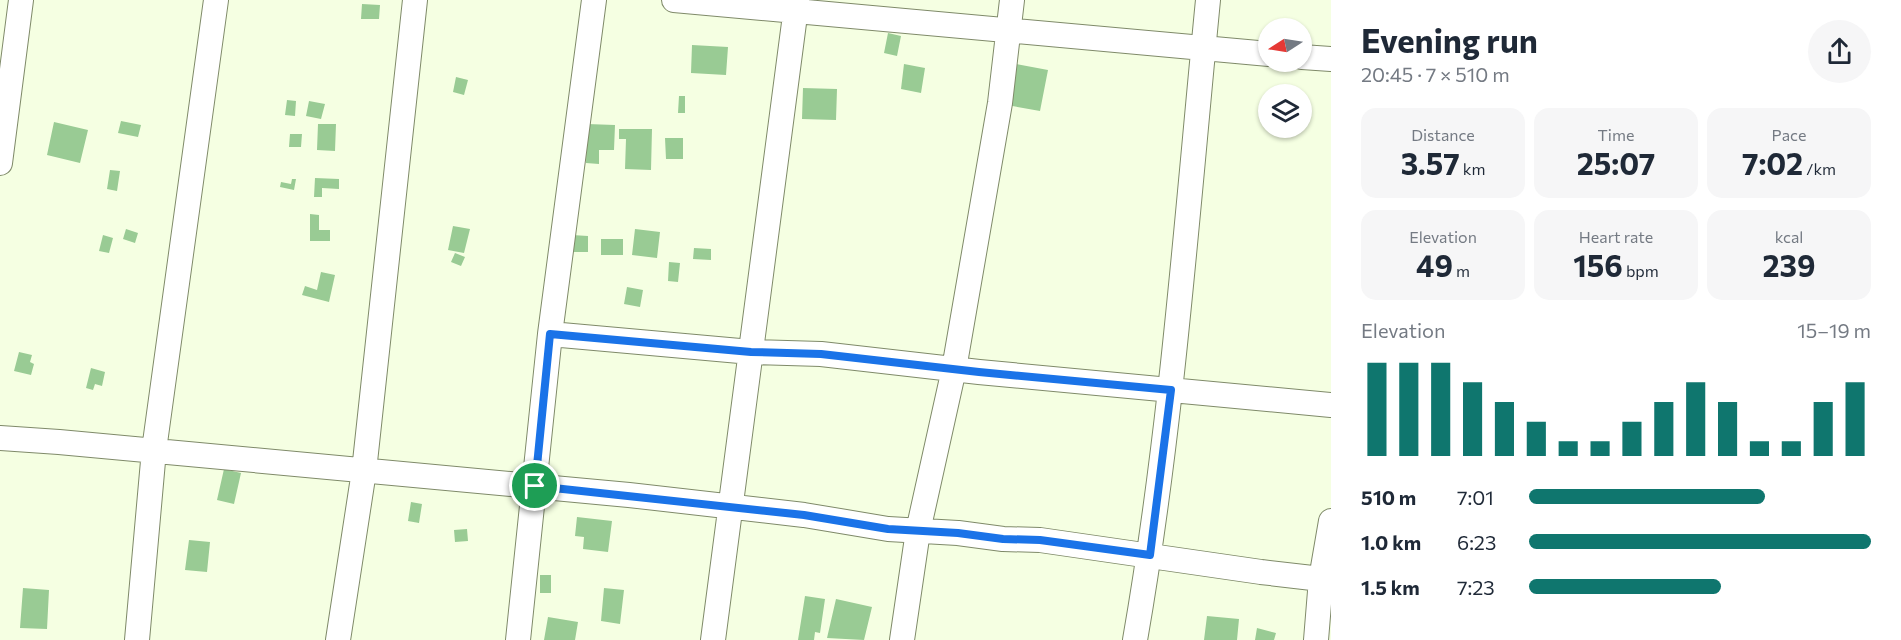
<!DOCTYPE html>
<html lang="en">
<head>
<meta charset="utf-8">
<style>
	:root { --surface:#fff; --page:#f6f6f7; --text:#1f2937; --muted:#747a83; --accent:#0f766e }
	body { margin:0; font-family:Commissioner,sans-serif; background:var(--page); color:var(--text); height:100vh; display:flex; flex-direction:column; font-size:22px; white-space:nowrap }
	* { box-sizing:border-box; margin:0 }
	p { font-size:20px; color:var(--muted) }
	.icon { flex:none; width:33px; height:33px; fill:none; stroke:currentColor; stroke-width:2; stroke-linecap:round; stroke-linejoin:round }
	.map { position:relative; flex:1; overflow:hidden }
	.sheet { display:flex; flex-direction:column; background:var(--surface); width:570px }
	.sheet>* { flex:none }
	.needle { width:39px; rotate:258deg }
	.tools { position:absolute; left:1258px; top:18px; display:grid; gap:12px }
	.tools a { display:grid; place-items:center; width:54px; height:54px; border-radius:50%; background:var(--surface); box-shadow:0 2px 4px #0004; font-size:30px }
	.pin { position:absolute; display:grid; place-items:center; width:51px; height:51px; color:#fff; margin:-26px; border:3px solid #fff; border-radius:50%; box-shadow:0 2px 6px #0007 }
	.round { display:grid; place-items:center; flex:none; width:63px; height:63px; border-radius:32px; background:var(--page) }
	.overview { display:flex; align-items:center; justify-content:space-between; height:102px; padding:0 30px }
	h1 { font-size:33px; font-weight:700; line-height:45px }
	.stats { display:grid; grid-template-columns:repeat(3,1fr); gap:9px; height:102px; padding:6px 30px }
	.stats div { display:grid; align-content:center; border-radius:15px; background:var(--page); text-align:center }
	.stats b { font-size:30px; font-weight:700 }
	.stats small { font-size:16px; font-weight:400 }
	.stats p { font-size:16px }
	.chart { height:168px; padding:12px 30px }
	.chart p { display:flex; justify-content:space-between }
	.chart svg { width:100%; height:108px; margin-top:6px; stroke:var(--accent); stroke-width:6 }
	ul { padding:0 30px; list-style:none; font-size:20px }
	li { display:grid; grid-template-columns:96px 72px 1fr; align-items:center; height:45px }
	li i { height:15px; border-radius:8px; background:var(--accent) }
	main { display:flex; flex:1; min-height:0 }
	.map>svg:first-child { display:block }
	.building { fill:#99cb94 }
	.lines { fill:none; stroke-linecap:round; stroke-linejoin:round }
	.minor-casing { stroke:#7f8a69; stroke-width:26 }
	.minor { stroke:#fff; stroke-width:24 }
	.route-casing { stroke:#fff; stroke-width:12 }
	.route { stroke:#1a73e8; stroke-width:8 }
</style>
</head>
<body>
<main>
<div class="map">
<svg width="1331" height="640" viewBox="0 0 1331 640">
	<rect width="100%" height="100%" fill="#f5ffe2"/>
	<path class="building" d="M362,4L380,5L379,19H361Z
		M888,33L901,36L897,56L884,53Z
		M692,45L728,47L726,75L691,73Z
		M904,64L925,68L921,93L901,89Z
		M1016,64L1048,70L1040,111L1007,105Z
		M456,77L468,80L464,95L453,92Z
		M803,88L837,89L836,120L802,119Z
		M679,96H685V113H678Z
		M287,100L296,101L295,116L285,115Z
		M309,101L325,104L321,119L306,116Z
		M121,121L141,125L138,137L118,133Z
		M54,122L88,130L80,163L47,155Z
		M318,124H336L335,151L317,150Z
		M587,124L615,125L614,150H599V164L586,163Z
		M619,129H652L651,170L625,169L626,139H619Z
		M290,134H302L301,147H289Z
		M665,138H683V159H666Z
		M110,170L120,171L117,191L107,189Z
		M315,178L339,179V189L322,188V197H314Z
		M292,179H296L294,190L280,187L281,182L291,184Z
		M310,214L319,215V230H330V241H310Z
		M453,226L470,229L464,253L448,250Z
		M126,229L138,233L135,243L123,239Z
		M635,229L660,232L657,258L632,255Z
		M103,235L113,238L109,253L99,251Z
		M572,235L588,236V252H572Z
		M601,239H623V255H601Z
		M694,248L711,249V260L693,259Z
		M455,253L465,257L461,266L451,262Z
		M669,262L680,263L678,282L668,281Z
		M321,272L335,275L329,302L302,295L305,286L317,290Z
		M627,287L643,290L640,307L624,304Z
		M19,352L32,355L30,362L34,364L31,375L14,371Z
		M91,368L105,372L102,386L95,384L93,390L86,388Z
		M224,469L241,473L234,504L217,500Z
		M411,502L422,504L419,523L408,521Z
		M577,517L612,521L608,552L583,549L584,537L575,536Z
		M467,529L468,541L455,542L454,530Z
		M189,540L210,542L207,572L185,570Z
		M540,575H551V593H540Z
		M23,588L49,590L47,629L20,628Z
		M604,588L624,590L620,624L601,621Z
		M805,596L825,599L820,633L815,632L814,640H798Z
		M836,599L872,607L864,640L827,638Z
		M1207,616L1239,619L1237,640H1204Z
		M548,617L578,622L575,640H544Z
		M1257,628L1276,633L1274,640H1255Z"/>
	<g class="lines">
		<g class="minor-casing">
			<path id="minor" d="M674,0L1269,54
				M1302,57L1331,59
				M0,163L21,0
				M550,334L751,352L821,354L979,372L1331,405
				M0,438L59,442L629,495L804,515L888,529L958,533L1003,539L1040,540L1261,572L1321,579
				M137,640L154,450L216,0
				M338,640L364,471L415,0
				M518,640L550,334L594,0
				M713,640L797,0
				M902,640L918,531L954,369L1000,103L1012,0
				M1135,640C1172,428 1187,214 1208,0
				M1316,640L1321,579L1331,521"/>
		</g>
		<use href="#minor" class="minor"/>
	</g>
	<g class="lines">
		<g class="route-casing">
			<path id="route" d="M550,334L751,352L821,354L979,372L1171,390L1150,555L1040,540L1003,539L958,533L888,529L804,515L535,486Z"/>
		</g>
		<use href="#route" class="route"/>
	</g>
</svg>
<div class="tools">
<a><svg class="needle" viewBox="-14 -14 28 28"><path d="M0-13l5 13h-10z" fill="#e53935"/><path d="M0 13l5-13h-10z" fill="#747a83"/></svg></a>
<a><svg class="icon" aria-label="layers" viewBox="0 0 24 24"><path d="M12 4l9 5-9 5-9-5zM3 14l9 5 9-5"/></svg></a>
</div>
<div class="pin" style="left:535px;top:486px;background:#1e9e55"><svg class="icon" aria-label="arrive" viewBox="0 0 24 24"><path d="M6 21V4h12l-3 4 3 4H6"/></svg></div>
</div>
<section class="sheet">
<div class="overview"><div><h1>Evening run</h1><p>20:45 · 7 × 510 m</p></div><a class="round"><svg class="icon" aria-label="share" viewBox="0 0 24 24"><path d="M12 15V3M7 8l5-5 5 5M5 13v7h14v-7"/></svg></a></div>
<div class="stats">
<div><p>Distance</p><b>3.57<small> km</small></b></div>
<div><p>Time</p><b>25:07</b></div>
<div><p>Pace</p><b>7:02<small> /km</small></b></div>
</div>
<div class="stats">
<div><p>Elevation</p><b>49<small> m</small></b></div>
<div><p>Heart rate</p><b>156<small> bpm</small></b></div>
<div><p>kcal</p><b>239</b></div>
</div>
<div class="chart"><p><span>Elevation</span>15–19 m</p>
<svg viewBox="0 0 160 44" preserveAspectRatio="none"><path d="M5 44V6M15 44V6M25 44V6M35 44V14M45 44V22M55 44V30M65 44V38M75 44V38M85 44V30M95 44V22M105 44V14M115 44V22M125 44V38M135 44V38M145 44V22M155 44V14"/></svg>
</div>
<ul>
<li><b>510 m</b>7:01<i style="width:69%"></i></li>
<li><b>1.0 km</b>6:23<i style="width:100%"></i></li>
<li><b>1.5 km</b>7:23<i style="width:56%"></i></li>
</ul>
</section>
</main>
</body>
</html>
